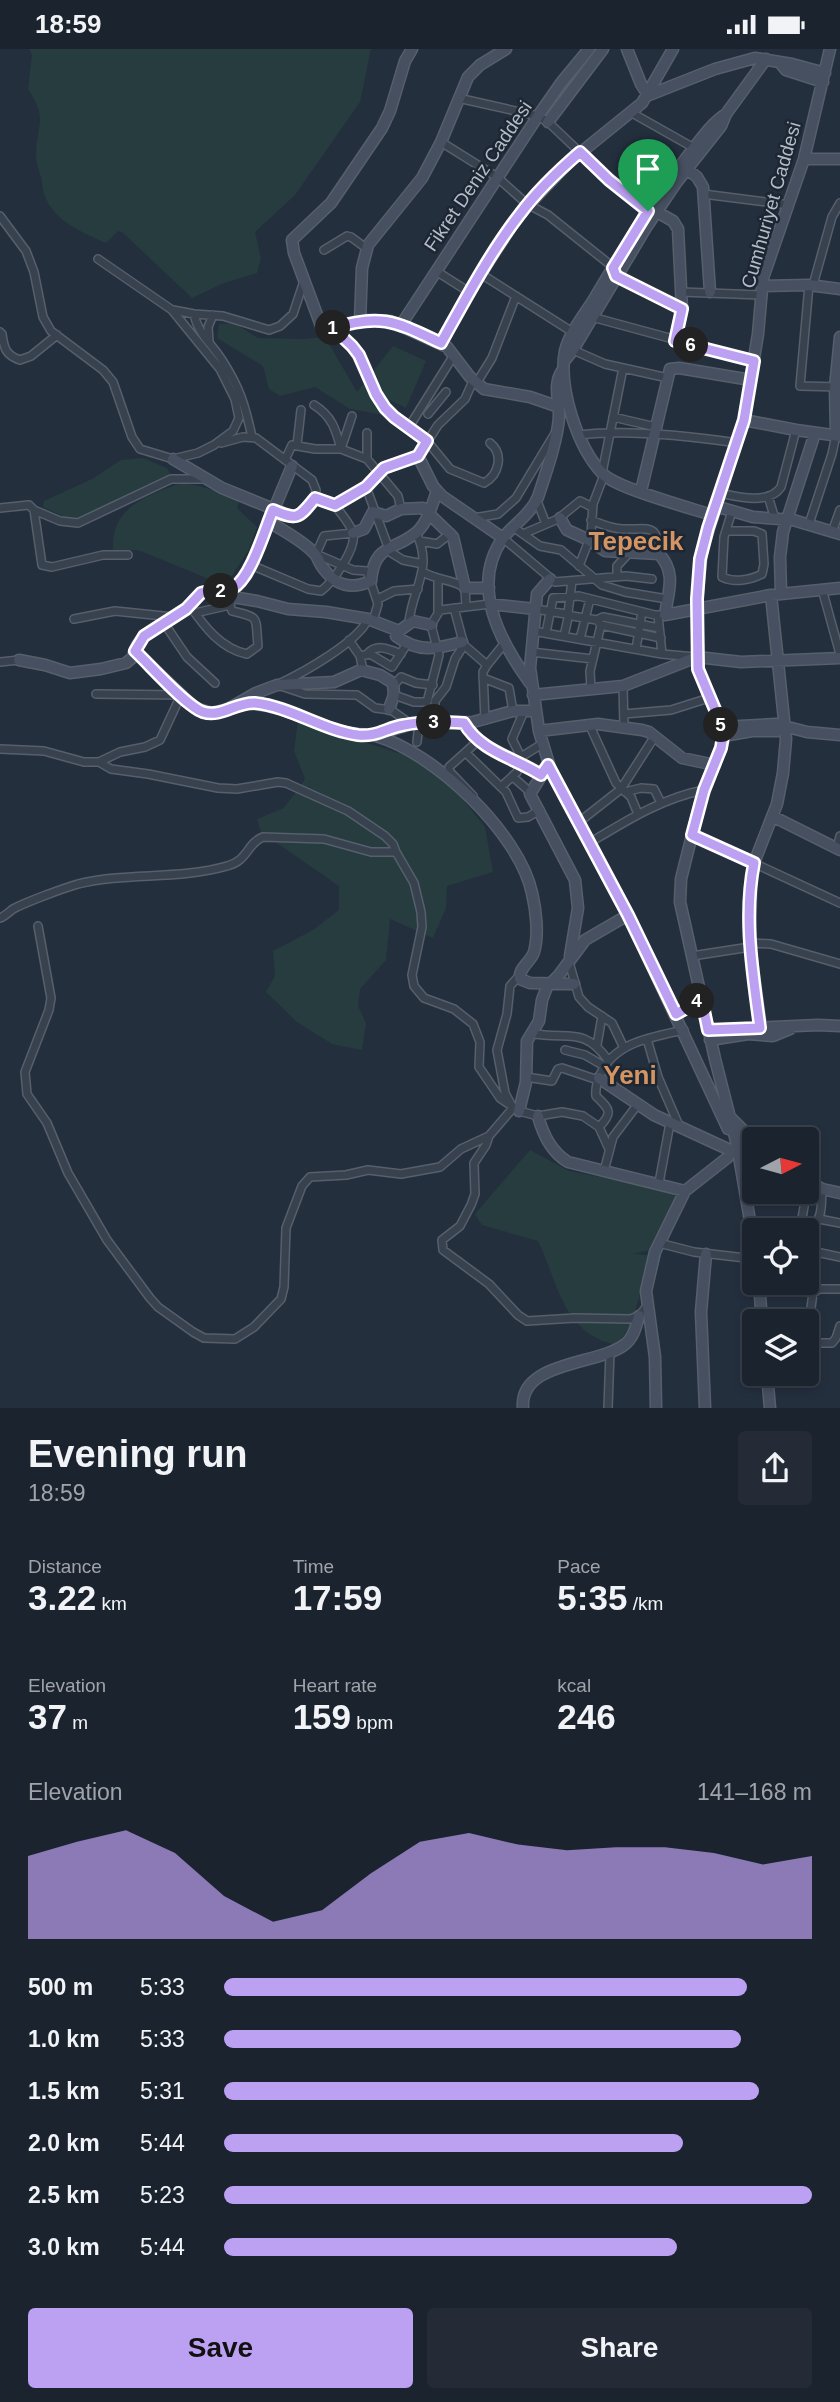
<!DOCTYPE html>
<html lang="en">
<head>
<meta charset="utf-8">
<style>
	:root { --surface:#1b232e; --page:#242b36; --text:#f1f3f6; --muted:#a0a4aa; --line:#39404a; --accent:#bca0f2 }
	body { margin:0; font-family:Arial,sans-serif; background:var(--page); color:var(--text); height:100vh; display:flex; flex-direction:column; font-size:26px; white-space:nowrap }
	* { box-sizing:border-box; margin:0 }
	p { font-size:23px; color:var(--muted) }
	.icon { flex:none; width:38px; height:38px; fill:none; stroke:currentColor; stroke-width:2; stroke-linecap:round; stroke-linejoin:round }
	.map { position:relative; height:1359px; overflow:hidden }
	.panel { display:flex; flex-direction:column; background:var(--surface); flex:1 }
	.panel>* { flex:none }
	.needle { width:46px; rotate:84deg }
	.controls { position:absolute; left:742px; top:1078px; display:grid; gap:14px }
	.controls a { display:grid; place-items:center; width:77px; height:77px; border-radius:7px; background:var(--surface); box-shadow:0 4px 10px #0003,0 0 0 2px var(--line); font-size:35px }
	.pin { position:absolute; display:grid; place-items:center; width:60px; height:60px; color:#fff; margin:-72px -30px; border-radius:50% 50% 50% 0; rotate:-45deg; box-shadow:0 0 7px #0007 }
	.pin .icon { rotate:45deg }
	.km { position:absolute; width:35px; height:35px; margin:-18px; border-radius:50%; background:#222; color:#fff; font-size:19px; line-height:35px; text-align:center }
	.round { display:grid; place-items:center; flex:none; width:74px; height:74px; border-radius:7px; background:var(--page) }
	.summary { display:flex; align-items:center; justify-content:space-between; height:119px; padding:0 28px }
	h1 { font-size:38px; font-weight:800; line-height:52px }
	.metrics { display:grid; grid-template-columns:repeat(3,1fr); gap:10px; height:119px; padding:7px 28px }
	.metrics div { display:grid; align-content:center }
	.metrics b { font-size:35px; font-weight:800 }
	.metrics small { font-size:19px; font-weight:400 }
	.metrics p { font-size:19px }
	.chart { height:196px; padding:14px 28px }
	.chart p { display:flex; justify-content:space-between }
	.chart svg { width:100%; height:126px; margin-top:7px; fill:var(--accent); opacity:.7 }
	.cta { display:flex; gap:14px; margin-top:auto; padding:14px 28px }
	.cta a { flex:1; height:80px; border-radius:7px; background:var(--accent); color:#111; font-size:28px; font-weight:800; line-height:80px; text-align:center }
	.cta a+a { background:var(--page); color:var(--text) }
	ul { padding:0 28px; list-style:none; font-size:23px }
	li { display:grid; grid-template-columns:112px 84px 1fr; align-items:center; height:52px }
	li i { height:18px; border-radius:9px; background:var(--accent) }
	.status { display:flex; justify-content:space-between; align-items:center; height:49px; padding:0 35px; background:var(--surface); direction:ltr }
	.status svg { height:19px; fill:currentColor }
	.map>svg:first-child { display:block }
	.green { fill:#263c3f }
	.lines { fill:none; stroke-linecap:round; stroke-linejoin:round }
	.street-casing { stroke:#565f6c; stroke-width:10 }
	.secondary-casing { stroke:#565f6c; stroke-width:13 }
	.street { stroke:#38414e; stroke-width:7 }
	.secondary { stroke:#465061; stroke-width:10 }
	.route-casing { stroke:#fff; stroke-width:14 }
	.route { stroke:#bca0f2; stroke-width:9 }
	.labels { text-anchor:middle; dominant-baseline:central; stroke-width:5; stroke-linejoin:round; paint-order:stroke }
	.street-label { font-size:19px; fill:#b4bcc9; stroke:#1d2633 }
	.district-label { font-size:26px; font-weight:bold; fill:#d59563; stroke:#1d2633 }
</style>
</head>
<body>
<div class="status"><b>18:59</b><svg viewBox="0 0 49 12"><path d="M0 12V9h3v3zM5 12V6h3v6zM10 12V3h3v9zM15 12V0h3v12zM26 1h20v11H26zM47 4h2v5h-2z"/></svg></div>
<div class="map">
<svg width="840" height="1359" viewBox="0 0 840 1359">
	<rect width="100%" height="100%" fill="#242f3e"/>
	<path class="green" d="M29,0H371L360,53L295,146L255,183L261,209L257,224L224,234L192,249L122,183L118,182L106,194C82,183 54,173 44,145C42,140 43,134 41,128C39,121 36,115 36,107C36,75 49,71 28,40L32,6Z
		M234,274L258,289L302,290L325,288L357,343L393,297L426,312L406,359L390,351L383,366L350,360L315,338L280,347L269,340L263,317L217,289L219,275Z
		M143,409L167,419L171,426L80,469L69,470L43,458L44,452L92,430L121,411Z
		M182,434L199,437L240,449L237,459L257,478L249,500L230,530L214,532L138,501L113,502C110,458 147,446 182,434Z
		M298,672L408,707L454,739L485,778L493,823L447,837L446,859L433,889L390,870L386,911L360,940L358,957L366,974L362,1001L332,995L297,973L266,943L275,927L273,902L313,881L339,861V837L261,783L257,770L284,759L305,730L294,702Z
		M530,1101L569,1122L682,1143L653,1200L633,1205L648,1206L640,1246L630,1277L617,1296C562,1285 559,1235 538,1192L482,1176L475,1165Z"/>
	<g class="lines">
		<g class="street-casing">
			<path id="street" d="M458,49L538,67L548,73L609,131L648,161
				M632,64L694,99
				M441,93L497,128L527,155L548,166L613,218L616,227L682,260
				M703,145L789,156
				M0,167L26,202L34,223L43,268L51,282L103,321L113,333L132,388L140,400L173,410L198,404L214,396L233,382L239,369L235,350L220,320L172,261L98,210
				M324,201L347,187L351,188L366,199
				M436,222L469,243
				M481,225L574,284
				M809,236L800,337L840,338
				M813,236L832,168L840,154
				M681,243L761,246
				M173,261L194,265L223,267L269,281L280,277L293,265L304,232
				M194,265C198,285 212,295 222,311C240,339 245,356 252,388
				M592,268L754,312
				M0,283L2,285C4,300 6,306 20,311L31,307L57,286
				M209,292L208,278L213,266
				M573,301L605,315L668,329
				M479,330L492,309L516,247
				M314,356C332,367 336,381 341,400L367,410
				M428,365L446,343
				M613,368L656,378
				M409,378L454,306
				M367,384V410L398,447L401,460
				M580,386C628,380 689,387 737,394
				M427,392L450,420L484,434C499,426 504,405 490,394
				M221,394L243,388L256,389L312,431L316,441L315,449
				M297,396L301,361
				M418,407L438,376L465,350L473,332
				M285,411L292,396L315,400H341L352,367
				M602,424L623,319
				M366,438L390,503L403,511L423,515
				M720,444C738,448 769,456 781,438L796,381
				M768,447L775,470
				M537,452L546,475
				M0,459L29,456L34,461L42,516L52,518L103,506H128
				M34,461L60,472L78,474L171,430H204
				M474,469L498,465L516,449L554,386
				M591,471C601,475 612,480 623,480C649,481 658,473 659,505
				M809,475L832,405L836,386
				M513,478L540,497L561,501L602,536L625,543L667,550
				M726,482H754L762,485L764,515L762,525C751,531 734,534 722,528L724,488L732,462
				M832,483L840,461
				M353,484L324,487L316,505L353,521L367,522L378,555L373,572
				M523,485L558,470L580,452L592,458
				M503,489L555,533L626,527L652,530
				M420,492L437,495L451,484
				M251,516L308,540L321,542C333,533 357,499 353,484C350,474 340,464 335,456
				M579,517L591,486L593,455L604,426
				M423,523C438,532 454,530 465,539L466,558
				M617,527V517L629,504
				M438,531V563
				M822,540L840,605
				M378,550L394,542L418,540
				M190,557C204,577 221,600 247,605L258,597C255,567 261,569 232,562L230,556L233,548
				M454,559L464,596L487,616
				M535,560L566,565
				M195,564L230,556
				M568,564L572,532
				M658,566L662,605
				M572,567L597,571L603,568L659,579
				M74,570L115,562L173,568
				M597,571L601,576L661,589
				M409,573C412,540 434,519 416,484
				M164,574L187,608L215,634
				M533,582L662,605L695,608
				M546,584L553,549L579,547L655,566H665
				M564,587L568,569
				M580,590L590,550
				M349,591L360,607L363,621
				M636,600L642,563
				M531,603L593,610
				M367,605C377,594 389,600 401,605
				M360,607L370,605L392,618L407,595
				M0,613L19,611
				M483,629L509,639L513,662
				M281,634C304,623 358,593 368,570
				M394,636L401,628L416,634L433,636
				M281,637L305,645L357,646L375,659L391,661L411,675
				M623,637L624,678
				M591,641L590,622L601,576
				M394,646L414,653H427L439,606L431,576L440,561L490,555
				M624,665L671,661L709,649
				M485,671L483,623L487,616L504,595
				M435,673V652L446,638L455,610L464,596
				M464,674C481,702 515,709 541,726
				M589,675L616,734L631,748L638,765
				M417,693L419,674
				M0,700L44,702L84,713H99L120,703L145,698L160,691L181,646L96,645
				M466,704L506,743L518,769L528,768L540,761
				M521,708L512,690L524,662
				M99,713L111,720L148,725L218,739L237,740L278,733L286,734L348,762L385,787L393,795L396,803L414,834L421,863L422,878L412,926L414,937L424,949L454,960L473,975L480,993L479,1018L500,1049L519,1062L538,1067L562,1063L583,1067L599,1078L609,1100
				M513,728L530,743
				M501,738L517,723L521,708L542,695
				M625,743L641,739L654,740L661,754
				M473,747L450,723L449,718L479,691
				M579,773L621,740L655,687
				M693,786L840,854
				M591,793C626,772 662,749 704,741
				M837,800L840,787
				M0,869C5,867 9,863 13,860C26,853 64,839 78,835C127,823 178,831 227,817C248,812 247,794 263,788L324,790L371,803H396
				M38,877L51,949L49,961L25,1023L27,1045L47,1074L68,1124L107,1191L150,1249L158,1258L193,1283L204,1289L235,1290L254,1278L281,1250L284,1238L286,1179L302,1137L310,1128L346,1126L368,1121L401,1125L440,1118L461,1100L489,1087L513,1059L505,1044L497,1001L507,965L510,937L519,927
				M750,894L771,895L840,915
				M692,907L750,898
				M569,913L579,948L588,958L612,974L624,999
				M531,984C567,992 583,976 608,1011
				M647,990L658,1028L680,1079
				M597,996L602,967
				M565,1001L585,1006L604,1017
				M526,1028L552,1032L558,1020L562,1019L598,1031
				M599,1078C614,1063 609,1060 596,1047C595,1039 597,1033 600,1026C614,993 652,988 684,981
				M489,1087L486,1096L474,1114L475,1145L471,1156L460,1177L442,1191L443,1201L489,1235L518,1266L527,1272L575,1269L630,1270L639,1267L647,1257
				M604,1122L613,1088L638,1055
				M659,1134L670,1074
				M819,1170L840,1174
				M800,1181L805,1152L818,1138
				M806,1181C824,1172 821,1158 822,1140
				M659,1194L694,1203L754,1210
				M807,1201L840,1208
				M775,1268L809,1270
				M807,1288L813,1244L819,1240H840
				M807,1294H832L836,1289L840,1277
				M608,1359L610,1303"/>
		</g>
		<g class="secondary-casing">
			<path id="secondary" d="M412,0L405,12L390,62L382,79L331,154L292,191L294,204L323,282L367,271L390,272L447,298L470,328L484,340L530,348L559,358
				M627,0L641,35L648,46
				M781,15L786,21L823,33
				M649,46L715,20L755,9L792,15L825,24
				M548,73L603,0
				M804,110H840
				M687,120L697,128L703,138L710,243
				M657,163L673,172L678,180L682,260L675,292
				M762,237L809,236L840,240
				M360,272L362,219L368,196L422,129L441,93L468,28L480,16L506,0
				M401,276L538,67L561,34L589,0
				M333,279L356,302L376,345L385,359L394,368L427,392
				M441,294L469,243L518,167L569,113L642,54L673,0
				M566,310L573,301L647,177L676,134L721,77L726,65L766,10
				M744,371L796,381L840,387
				M836,386L835,338L840,288
				M173,410L222,439L293,468L300,466L315,449L335,456L366,438L384,419L418,407L433,437L442,447L503,489
				M641,442L670,320L679,319L751,331
				M715,457L753,468L793,471L840,485
				M712,466C690,459 616,439 603,425C577,398 558,338 565,302C569,284 585,265 594,250C624,200 654,150 690,104C701,90 711,75 726,65
				M560,469L567,481L589,491L605,502L659,505C677,524 668,543 665,566L771,546L840,539
				M268,472C283,482 302,491 314,504C318,508 319,514 323,519C336,537 351,541 371,532C374,493 397,502 418,482C428,472 432,456 437,442
				M353,484L364,480L373,463L386,467L401,460L423,459L453,488L465,539H489
				M550,530L537,545L530,619L539,682L552,725L628,866L728,1080
				M230,541L233,548L257,552L288,560L326,563L368,570L399,582L413,572L431,576
				M781,545L780,508L783,483L815,384
				M490,555L535,560
				M396,587C418,604 437,600 462,593
				M135,602L195,659L212,664L228,660L256,644L277,636L334,633L361,621L380,626L393,634L394,646L389,660
				M697,608L741,613L840,609
				M19,611L45,616L70,624L101,620L126,614L132,609L137,596L144,587L190,557L201,544L230,541L236,538L247,525L292,417
				M530,634C501,594 469,537 503,489C514,475 531,465 538,448C545,427 559,387 559,366C559,351 553,335 562,322
				M533,646L623,637L697,608
				M237,655C269,652 300,667 329,678C338,681 346,684 355,685C362,686 370,685 376,687C435,704 519,784 532,844C536,861 539,886 534,903C531,913 518,919 520,930L530,934L574,935
				M722,678L776,675L807,683L840,686
				M539,682L598,675L642,681L649,683L682,709L715,716
				M375,686L411,675L473,673L513,662H535
				M723,687L752,682H777L786,679
				M548,716L530,745L575,831L578,859L570,907
				M774,768L840,801
				M676,965L690,957L701,947
				M708,981L818,976L840,977
				M762,986L750,898L751,833L754,814L777,755L783,724L786,690L771,546
				M710,991L748,985L773,987L790,980
				M599,1029L654,1066L732,1102
				M519,1062L526,1033L527,992L539,972L542,951L547,938L559,926L585,891L628,866
				M538,1067C543,1086 551,1103 568,1113L685,1142
				M730,1068L754,1092
				M807,1131L822,1140L840,1144
				M754,1195L737,1096L715,1010L680,853L681,830L700,754L723,693L722,678L698,620L697,550L702,501L744,371L758,285L763,229L804,110L830,0
				M759,1234L762,1272
				M767,1325L770,1359
				M523,1359C519,1312 598,1316 624,1296C633,1290 636,1278 639,1267
				M656,1359L655,1308L646,1242L655,1203L685,1142L727,1109L737,1096L749,1087
				M705,1359L701,1263L706,1205"/>
		</g>
		<use href="#street" class="street"/>
		<use href="#secondary" class="secondary"/>
	</g>
	<g class="lines">
		<g class="route-casing">
			<path id="route" d="M580,103L609,131L648,162L613,219L616,227L682,260L675,292L754,312L744,371L708,479L700,510L697,550L698,620L719,670L723,687L721,699L704,741L692,786L754,814C743,869 753,925 760,979L708,981L701,947L694,955L676,965L628,866L548,716L541,726C515,709 481,703 464,674C444,673 424,672 404,676C386,679 377,688 358,686C322,681 291,658 255,654C236,653 221,669 203,663C186,657 150,616 135,602L144,587L186,560L201,544C211,540 223,544 233,539C251,529 265,480 273,461C298,472 299,469 315,449L335,456L366,438L384,419L418,407L427,392L394,368L385,359L376,345L359,306L352,297L333,279C382,264 396,273 441,294C465,251 489,205 520,165C537,142 558,122 580,103Z"/>
		</g>
		<use href="#route" class="route"/>
	</g>
	<g class="labels">
		<g class="street-label">
			<text transform="translate(478 127) rotate(-56)">Fikret Deniz Caddesi</text>
			<text transform="translate(771 156) rotate(-74)">Cumhuriyet Caddesi</text>
		</g>
		<g class="district-label">
			<text x="636" y="492">Tepecik</text>
			<text x="630" y="1026">Yeni</text>
		</g>
	</g>
</svg>
<div class="controls">
<a><svg class="needle" viewBox="-14 -14 28 28"><path d="M0-13l5 13h-10z" fill="#e53935"/><path d="M0 13l5-13h-10z" fill="#a0a4aa"/></svg></a>
<a><svg class="icon" aria-label="locate" viewBox="0 0 24 24"><circle cx="12" cy="12" r="6"/><path d="M12 2v4M12 18v4M2 12h4M18 12h4"/></svg></a>
<a><svg class="icon" aria-label="layers" viewBox="0 0 24 24"><path d="M12 4l9 5-9 5-9-5zM3 14l9 5 9-5"/></svg></a>
</div>
<div class="pin" style="left:648px;top:162px;background:#1e9e55"><svg class="icon" aria-label="arrive" viewBox="0 0 24 24"><path d="M6 21V4h12l-3 4 3 4H6"/></svg></div>
<b class="km" style="left:333px;top:279px">1</b>
<b class="km" style="left:221px;top:542px">2</b>
<b class="km" style="left:434px;top:673px">3</b>
<b class="km" style="left:697px;top:952px">4</b>
<b class="km" style="left:721px;top:676px">5</b>
<b class="km" style="left:691px;top:296px">6</b>
</div>
<section class="panel">
<div class="summary"><div><h1>Evening run</h1><p>18:59</p></div><a class="round"><svg class="icon" aria-label="share" viewBox="0 0 24 24"><path d="M12 15V3M7 8l5-5 5 5M5 13v7h14v-7"/></svg></a></div>
<div class="metrics">
<div><p>Distance</p><b>3.22<small> km</small></b></div>
<div><p>Time</p><b>17:59</b></div>
<div><p>Pace</p><b>5:35<small> /km</small></b></div>
</div>
<div class="metrics">
<div><p>Elevation</p><b>37<small> m</small></b></div>
<div><p>Heart rate</p><b>159<small> bpm</small></b></div>
<div><p>kcal</p><b>246</b></div>
</div>
<div class="chart"><p><span>Elevation</span>141–168 m</p>
<svg viewBox="0 0 160 44" preserveAspectRatio="none"><path d="M0 44V15L10 10L20 6L30 14L40 29L50 38L60 34L70 21L80 10L90 7L100 11L110 13L120 12L130 12L140 14L150 18L160 15V44z"/></svg>
</div>
<ul>
<li><b>500 m</b>5:33<i style="width:89%"></i></li>
<li><b>1.0 km</b>5:33<i style="width:88%"></i></li>
<li><b>1.5 km</b>5:31<i style="width:91%"></i></li>
<li><b>2.0 km</b>5:44<i style="width:78%"></i></li>
<li><b>2.5 km</b>5:23<i style="width:100%"></i></li>
<li><b>3.0 km</b>5:44<i style="width:77%"></i></li>
</ul>
<div class="cta"><a>Save</a><a>Share</a></div>
</section>
</body>
</html>
